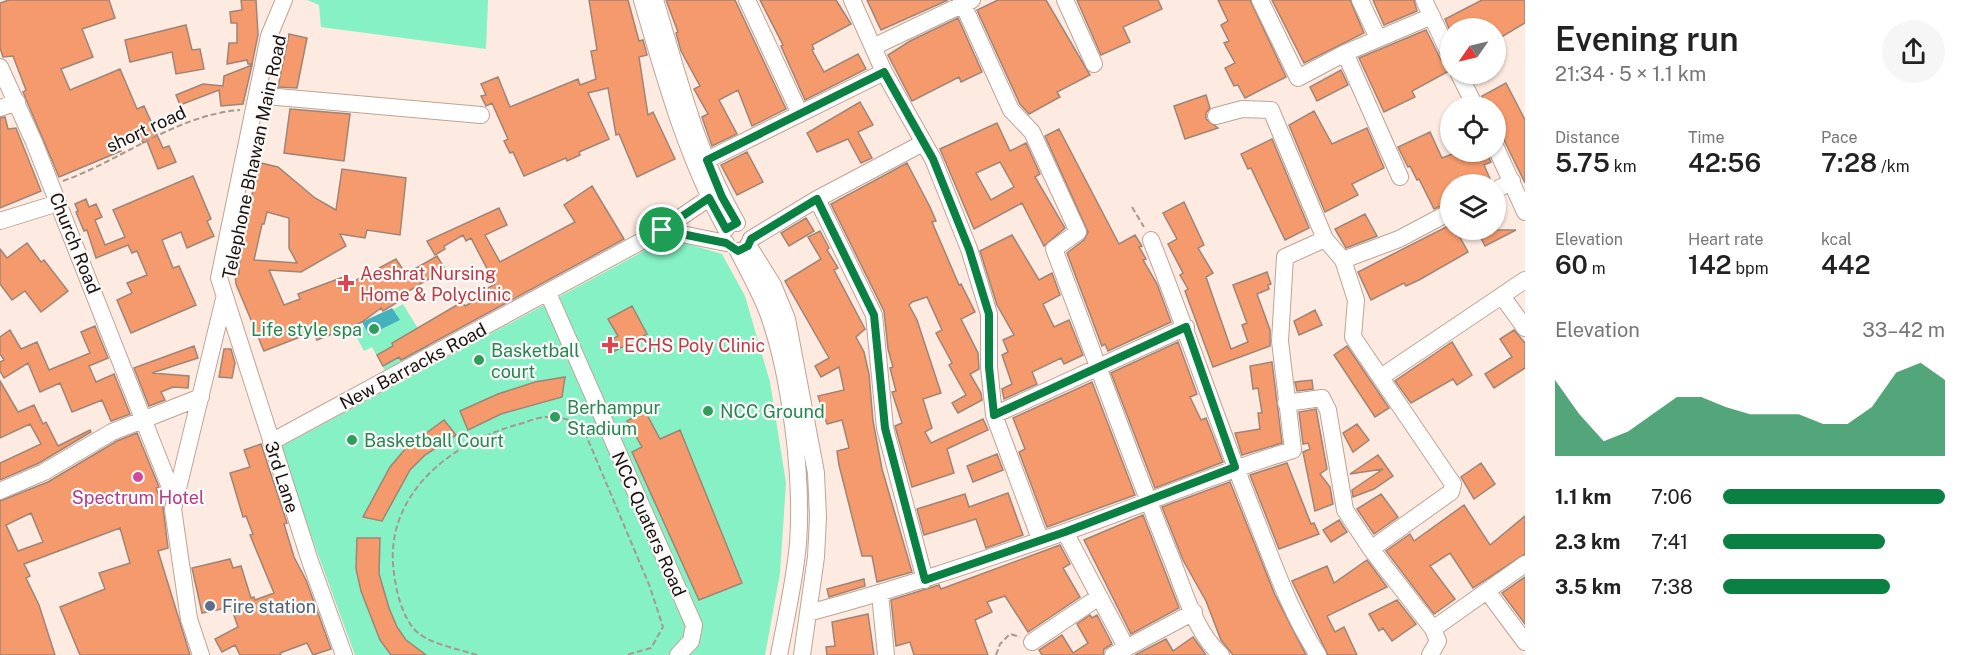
<!DOCTYPE html>
<html lang="en">
<head>
<meta charset="utf-8">
<style>
	:root { --surface:#fff; --page:#f6f6f6; --text:#222; --muted:#767676; --accent:#0b8043 }
	body { margin:0; font-family:"Public Sans",sans-serif; background:var(--page); color:var(--text); height:100vh; display:flex; flex-direction:column; font-size:22px; white-space:nowrap }
	* { box-sizing:border-box; margin:0 }
	p { font-size:20px; color:var(--muted) }
	.icon { flex:none; width:33px; height:33px; fill:none; stroke:currentColor; stroke-width:2; stroke-linecap:round; stroke-linejoin:round }
	.map { position:relative; flex:1; overflow:hidden }
	.panel { display:flex; flex-direction:column; background:var(--surface); width:450px }
	.panel>* { flex:none }
	.needle { width:39px; rotate:236deg }
	.tools { position:absolute; left:1440px; top:18px; display:grid; gap:12px }
	.tools a { display:grid; place-items:center; width:66px; height:66px; border-radius:50%; background:var(--surface); box-shadow:0 2px 4px #0004; font-size:30px }
	.pin { position:absolute; display:grid; place-items:center; width:51px; height:51px; color:#fff; margin:-26px; border:3px solid #fff; border-radius:50%; box-shadow:0 2px 6px #0007 }
	.round { display:grid; place-items:center; flex:none; width:63px; height:63px; border-radius:32px; background:var(--page) }
	.summary { display:flex; align-items:center; justify-content:space-between; height:102px; padding:0 30px }
	h1 { font-size:33px; font-weight:600; line-height:45px }
	.figures { display:grid; grid-template-columns:repeat(3,1fr); gap:9px; height:102px; padding:6px 30px }
	.figures div { display:grid; align-content:center }
	.figures b { font-size:26px; font-weight:600 }
	.figures small { font-size:16px; font-weight:400 }
	.figures p { font-size:16px }
	.chart { height:168px; padding:12px 30px }
	.chart p { display:flex; justify-content:space-between }
	.chart svg { width:100%; height:108px; margin-top:6px; fill:var(--accent); opacity:.7 }
	ul { padding:0 30px; list-style:none; font-size:20px }
	li { display:grid; grid-template-columns:96px 72px 1fr; align-items:center; height:45px }
	li i { height:15px; border-radius:8px; background:var(--accent) }
	main { display:flex; flex:1; min-height:0 }
	.map>svg:first-child { display:block }
	.green { fill:#85f1c4 }
	.water { fill:#44b2bc }
	.building { fill:#f49a6c; stroke:#a08476; stroke-width:1.5; fill-rule:evenodd }
	.lines { fill:none; stroke-linecap:round; stroke-linejoin:round }
	.minor-casing { stroke:#c0a394; stroke-width:18 }
	.path { stroke:#a89890; stroke-width:2; stroke-dasharray:6 3; stroke-linecap:butt }
	.minor { stroke:#fff; stroke-width:16 }
	.route-casing { stroke:#fff; stroke-width:12 }
	.route { stroke:#0b8043; stroke-width:8 }
	.health-dot { fill:#e0444e; stroke:#fbfbfb; stroke-width:2 }
	.leisure-dot { fill:#2e9e5b; stroke:#fbfbfb; stroke-width:2 }
	.hotel-dot { fill:#d1479c; stroke:#fbfbfb; stroke-width:2 }
	.service-dot { fill:#5c6f8a; stroke:#fbfbfb; stroke-width:2 }
	.labels { text-anchor:middle; dominant-baseline:central; stroke-width:4.5; stroke-linejoin:round; paint-order:stroke }
	.street-label { font-size:18px; fill:#1d120d; stroke:#fbfbfb }
	.health-label { font-size:18px; fill:#be3a42; stroke:#fbfbfb; text-anchor:start }
	.leisure-label { font-size:18px; fill:#27864d; stroke:#fbfbfb; text-anchor:start }
	.hotel-label { font-size:18px; fill:#b23c85; stroke:#fbfbfb }
	.service-label { font-size:18px; fill:#4e5e75; stroke:#fbfbfb; text-anchor:start }
</style>
</head>
<body>
<main>
<div class="map">
<svg width="1525" height="655" viewBox="0 0 1525 655">
	<rect width="100%" height="100%" fill="#fdeae0"/>
	<path class="green" d="M307,0H488L486,49L321,27L319,5Z
		M668,238L722,254L745,296L770,382L786,483L780,573L765,655H355L279,448Z
		M403,304L433,353L388,376L372,347L364,351L354,332Z"/>
	<path class="water" d="M392,308L400,320L369,335L362,322Z"/>
	<path class="building" d="M9,0H109L115,18L82,29L93,57L61,69L70,90L120,69L137,109L144,106L163,148L169,146L176,162L158,169L147,141L143,143L139,133L118,143L121,151L59,177L23,92L26,90L13,56L3,57L0,48V3Z
		M241,0H256L258,35L252,64H248L247,60L227,64L229,43H237V23H231L230,12L242,10Z
		M589,0H628L639,41L643,40L647,55L639,57L648,115L653,112L675,159L637,177L619,134L616,135L608,88L588,93L609,139L579,152L580,155L567,161L566,158L524,176L513,152L510,153L504,141L508,139L492,103L486,106L481,96L486,95L481,84L498,77L510,107L578,79L580,85L596,79L591,51L597,50Z
		M666,0H735L786,109L752,126L738,90L719,100L737,134L712,146L702,117L708,114L694,89L700,86L681,51L676,33L678,32Z
		M760,0H836L851,24L812,45L814,49L812,50L824,72L858,54L866,69L805,100L781,46L783,45Z
		M867,0H948L881,30Z
		M998,0H1046L1090,75L1057,92L1060,97L1029,114L1020,104L977,10Z
		M1077,0H1158L1162,9L1123,27L1130,42L1101,55Z
		M1218,0H1250L1286,77L1245,98L1238,85L1234,86L1225,68L1235,63L1224,43L1229,41L1221,25L1228,21Z
		M1272,0H1350L1364,33L1304,63Z
		M1373,0H1414L1417,11L1384,25Z
		M1482,0H1525V23L1498,39L1496,28H1450V31L1445,19Z
		M958,18L982,72L961,82L959,77L912,101L888,55L910,41Z
		M186,25L192,50L200,49L204,69L176,74L172,52L130,62L125,40Z
		M1426,30L1441,60L1450,65L1449,71L1412,91L1415,97L1384,112L1359,58Z
		M289,34L307,38L297,88L278,87Z
		M252,65L243,104L221,106L219,90L180,105L176,95L203,84L223,86L224,76Z
		M1341,70L1348,85L1317,101L1310,87Z
		M1506,83L1525,120V183L1499,130L1496,131V106H1485L1482,96Z
		M1206,95L1210,108L1206,113V119L1218,128L1185,139L1174,106Z
		M860,102L873,125L858,132L872,158L861,163L848,139L817,152L807,133Z
		M290,109L350,114L344,161L284,153Z
		M1314,111L1332,144L1367,128L1384,168L1352,184L1358,195L1325,212L1289,125Z
		M5,117L8,129L16,128L41,191L0,208V118Z
		M997,123L1010,151L1026,143L1040,174L1035,177L1065,228L1044,246L1022,203L974,229L940,149ZM1000,162L1014,187L991,200L976,173Z
		M1059,129L1119,244L1135,235L1142,246L1139,247L1146,259L1143,260L1157,284L1171,322L1108,351L1105,344L1102,346L1067,253L1084,240L1088,232L1045,136Z
		M1430,132L1442,158L1457,152H1486L1491,162L1484,165L1491,181L1487,184H1450V202L1434,209L1419,179L1417,180L1410,166L1408,167L1398,147Z
		M1272,139L1309,228L1285,240L1251,168L1248,169L1241,154Z
		M747,152L763,182L737,195L721,165Z
		M261,163L278,167L315,198L336,210L342,169L406,178L400,235L367,230L365,238L340,234L346,246L301,272L269,270L284,305L300,299L298,294L346,276L349,284L396,259L406,274L437,256L445,269L399,297L401,300L383,311L381,308L362,322L317,340L313,332L264,351L236,284L235,274H239L241,233ZM267,212L289,218V248L297,263L254,260L262,224H264Z
		M907,163L930,207L936,221L932,222L959,285L961,284L975,312L961,319L978,353L979,369L970,374L981,393L982,400L958,413L952,403L966,395L949,365L952,363L936,333L942,330L927,297L912,302L909,305L917,320L941,393L923,399L932,428L925,432L931,443L983,419L988,430L947,449L954,473L912,487L895,426L902,423L892,392L896,391L890,368L893,367L888,349L884,311L831,204Z
		M193,176L211,219L207,221L214,236L187,248L181,232L162,240L173,268L179,266L196,305L131,333L117,300L132,293L127,283L147,275L137,251L132,253L128,245L96,258L87,230L84,231L76,212L78,211L75,204L86,199L89,207L96,204L102,217L95,220L105,245L125,237L113,210Z
		M592,186L624,239L401,360L399,357L383,366L377,355L393,346L392,343L462,302L465,306L490,293L488,288L495,284L471,238L466,241L463,235L444,246L445,249L435,255L427,241L499,208L507,225L485,235L500,262L575,222L564,205Z
		M1184,202L1204,245L1198,248L1213,273L1206,277L1231,349L1248,342L1242,325L1247,323L1233,285L1267,272L1271,284L1268,285L1269,289L1257,294L1270,330V346L1213,367L1185,291L1188,289L1180,275L1183,273L1168,244L1177,239L1163,213Z
		M1365,214L1377,236L1346,248L1335,229Z
		M806,218L814,231L789,246L781,233Z
		M1450,225V230H1456L1468,252L1419,280L1406,286L1404,283L1371,300L1358,272Z
		M1477,230H1516L1485,246Z
		M820,231L829,248L827,250L838,268L834,270L865,329L856,337L864,352L869,374L873,421L882,469L912,572L877,582L872,556H862L839,465L837,451L849,448L842,420L827,424L818,396L844,390L839,367L821,377L815,366L829,358L785,281L821,259L808,237Z
		M1012,235L1039,280L1052,273L1060,295L1043,304L1054,327L1069,320L1083,355L1064,364L1061,358L1032,372L1037,384L1004,399L1002,389L1012,384L1002,355L1008,352L1003,340L1014,335L997,305L980,251Z
		M27,243L41,262L44,260L68,291L41,312L25,291L12,300L0,284V249L7,258Z
		M632,306L647,334L611,353L606,343L618,336L608,319Z
		M1315,310L1322,325L1299,335L1294,321Z
		M95,326L108,358L89,366L96,382L114,374L130,414L111,421L102,400L72,412L60,383L40,392L28,363L4,378L0,371V362L4,360L0,354V337L10,330L21,349L37,342L49,370L90,353L81,332Z
		M1514,330L1525,343V368L1494,388L1485,374L1512,357L1500,339Z
		M1178,342L1197,394L1190,397L1201,420L1206,418L1223,462L1155,488L1111,373Z
		M1452,342L1472,375L1457,385L1453,379L1411,403L1395,381Z
		M194,346L198,358L152,373L189,376L188,388L173,387L161,392L165,400L149,406L134,368Z
		M1347,346L1389,408L1375,417L1334,355Z
		M224,349H231L235,363L232,378L219,377Z
		M1272,362L1282,443L1242,455L1235,433L1260,429L1258,413H1262L1258,388L1253,389L1250,366Z
		M565,377L562,397L501,414L468,430L460,411L498,394L535,382Z
		M1312,380L1313,389L1297,391L1295,382Z
		M0,381L18,412L34,405L43,424L46,422L58,446L90,430L91,432L39,463L0,480V463L41,444L30,424L0,438Z
		M1092,382L1135,495L1047,527L1019,452L1025,449L1013,418Z
		M1316,409L1327,469L1320,474L1330,487L1333,504L1315,511L1303,452L1310,449L1308,443L1303,444L1299,412Z
		M645,411L660,439L680,430L742,583L699,600L632,452L642,447L627,421Z
		M444,420L456,435L425,455L410,470L382,521L363,517L390,467L406,448Z
		M1357,424L1369,440L1353,452L1343,433Z
		M137,433L159,487L156,488L163,507L168,548L158,551L190,655H80L60,607L105,589L99,573L130,563L120,528L24,564L30,576L26,578L39,605L55,655H0V501L48,482L117,441ZM31,513L43,542L18,551L6,525Z
		M261,444L287,523L284,524L294,557L306,580L331,649L313,655L307,643L280,653L281,655H240L235,645L222,652L215,639L238,627L231,607L202,613L192,568L230,559L233,568L241,566L251,598L254,597L255,600L274,593L250,535L253,534L246,516L243,517L230,473L250,467L244,450Z
		M997,454L1003,470L973,482L967,466Z
		M1378,455L1393,476L1374,489L1353,497L1352,490L1383,469L1350,474Z
		M1287,463L1311,524L1314,523L1319,534L1279,549L1250,475Z
		M1481,463L1495,484L1474,499L1461,477Z
		M1230,482L1275,595L1306,655H1233L1221,640L1206,601L1183,560L1162,507Z
		M1008,493L1023,535L986,548L976,519L924,535L917,509L965,494L969,507Z
		M1381,494L1398,517L1374,534L1357,509Z
		M1464,505L1490,545L1525,516V554L1473,588L1450,553L1430,566L1455,599L1434,614L1386,551L1410,534L1414,541Z
		M1143,515L1179,608L1131,634L1084,540Z
		M1339,520L1347,532L1331,542L1323,530Z
		M357,538H380L379,574L389,608L397,627L406,640L426,655H391L380,640L361,591L356,569Z
		M1060,545L1070,564L1063,568L1080,597L1028,632L1005,596L987,602L992,612L975,620L988,655H914L910,642L896,646L891,600L939,585L941,589Z
		M1367,560L1387,587L1327,616L1335,632L1344,627L1357,655H1328L1292,581L1327,566L1334,583Z
		M1525,577V624L1502,593Z
		M864,579L865,586L829,597L827,589Z
		M1397,600L1416,624L1392,641L1383,628L1379,631L1369,614Z
		M868,614L874,655H827L826,647L835,646L832,622Z
		M1090,615L1092,618L1097,615L1112,644L1104,649L1103,655H1042L1039,650L1062,635L1073,653L1088,643L1077,624Z
		M1193,637L1206,655H1135L1166,639L1173,651Z"/>
	<g class="lines">
		<g class="minor-casing">
			<path id="minor" d="M284,0L269,36L219,278L310,561L344,655
				M642,0C665,79 686,156 726,229
				M655,0C679,77 696,153 737,223
				M747,0L800,114
				M852,0L884,72L933,159L969,249L989,314V367L994,415L1040,539
				M961,0L1011,110L1032,132L1078,232L1054,249C1093,351 1129,454 1170,555C1184,589 1194,631 1221,655
				M1065,0L1094,64
				M1260,0L1298,78L1345,53L1432,16
				M1360,0L1378,38
				M1424,0L1450,55
				M873,47L972,0
				M1345,53L1400,177
				M0,67L34,142L175,500
				M1459,74L1475,106
				M266,96L481,115
				M0,108L17,102
				M1216,116L1242,109L1271,110L1325,239L1343,260L1356,300L1353,337L1453,484L1451,492L1371,549
				M1496,148L1525,212
				M707,160L884,72
				M1496,190L1512,181
				M817,199L874,315L885,428L925,580
				M0,221L58,203
				M662,230L726,243
				M751,239L817,199L923,143
				M1151,240C1188,334 1220,429 1257,522C1275,568 1291,614 1318,655
				M748,245L773,285L787,319L816,473L818,517L816,557L802,655
				M738,251C748,271 760,292 768,313C790,374 803,477 798,543C795,580 786,618 779,655
				M1343,260L1399,239L1450,212
				M548,293L694,625L691,641L678,655
				M1502,296L1525,328
				M1381,377L1525,280
				M1286,403L1322,398L1328,410L1345,510L1371,549L1433,629L1438,641L1430,655
				M994,415L1186,327
				M271,442L662,230L709,198
				M0,491L44,472L112,432L201,397
				M1065,532L1126,647
				M1487,591L1525,642
				M880,594L886,655
				M808,613C895,590 980,561 1065,532C1141,506 1215,473 1293,450L1280,341L1285,257L1325,239
				M1433,629L1525,564
				M1032,642L1099,597
				M201,655L189,619L173,509L224,299
				M1113,655L1194,612"/>
		</g>
		<path class="path" d="M63,181C122,160 176,115 240,110
			M1132,207L1144,227
			M477,655C459,649 427,644 414,629C402,615 396,591 394,573C383,497 448,444 516,425C525,423 537,417 547,417C555,416 565,419 574,421L586,435L650,587L663,627L651,648L626,655
			M996,655L1000,644L1010,634L1020,637"/>
		<use href="#minor" class="minor"/>
	</g>
	<g class="lines">
		<g class="route-casing">
			<path id="route" d="M884,72L933,159L969,249L989,314V367L994,415L1186,327L1235,467L1065,532L925,580L885,428L874,315L817,199L751,239L748,246L738,251L726,243L662,230L709,198L726,229L737,223L722,197L707,160Z"/>
		</g>
		<use href="#route" class="route"/>
	</g>
	<g class="health-dot">
		<path d="M343 274h6v6h6v6h-6v6h-6v-6h-6v-6h6z"/>
		<path d="M607 336h6v6h6v6h-6v6h-6v-6h-6v-6h6z"/>
	</g>
	<g class="leisure-dot">
		<circle cx="374" cy="329" r="6"/>
		<circle cx="479" cy="360" r="6"/>
		<circle cx="708" cy="411" r="6"/>
		<circle cx="555" cy="417" r="6"/>
		<circle cx="352" cy="440" r="6"/>
	</g>
	<circle class="hotel-dot" cx="138" cy="477" r="6"/>
	<circle class="service-dot" cx="210" cy="606" r="6"/>
	<g class="labels">
		<g class="street-label">
			<text transform="translate(146 129) rotate(-25)">short road</text>
			<text transform="translate(254 157) rotate(-78)">Telephone Bhawan Main Road</text>
			<text transform="translate(75 243) rotate(68)">Church Road</text>
			<text transform="translate(413 366) rotate(-28)">New Barracks Road</text>
			<text transform="translate(282 477) rotate(72)">3rd Lane</text>
			<text transform="translate(649 524) rotate(66)">NCC Quaters Road</text>
		</g>
		<g class="health-label">
			<text x="360" y="273">Aeshrat Nursing<tspan x="360" dy="21">Home &amp; Polyclinic</tspan></text>
			<text x="624" y="345">ECHS Poly Clinic</text>
		</g>
		<g class="leisure-label">
			<text x="362" y="329" text-anchor="end">Life style spa</text>
			<text x="491" y="350">Basketball<tspan x="491" dy="21">court</tspan></text>
			<text x="567" y="407">Berhampur<tspan x="567" dy="21">Stadium</tspan></text>
			<text x="720" y="411">NCC Ground</text>
			<text x="364" y="440">Basketball Court</text>
		</g>
		<g class="hotel-label">
			<text x="138" y="497">Spectrum Hotel</text>
		</g>
		<g class="service-label">
			<text x="222" y="606">Fire station</text>
		</g>
	</g>
</svg>
<div class="tools">
<a><svg class="needle" viewBox="-14 -14 28 28"><path d="M0-13l5 13h-10z" fill="#e53935"/><path d="M0 13l5-13h-10z" fill="#767676"/></svg></a>
<a><svg class="icon" aria-label="locate" viewBox="0 0 24 24"><circle cx="12" cy="12" r="6"/><path d="M12 2v4M12 18v4M2 12h4M18 12h4"/></svg></a>
<a><svg class="icon" aria-label="layers" viewBox="0 0 24 24"><path d="M12 4l9 5-9 5-9-5zM3 14l9 5 9-5"/></svg></a>
</div>
<div class="pin" style="left:662px;top:230px;background:#1e9e55"><svg class="icon" aria-label="arrive" viewBox="0 0 24 24"><path d="M6 21V4h12l-3 4 3 4H6"/></svg></div>
</div>
<section class="panel">
<div class="summary"><div><h1>Evening run</h1><p>21:34 · 5 × 1.1 km</p></div><a class="round"><svg class="icon" aria-label="share" viewBox="0 0 24 24"><path d="M12 15V3M7 8l5-5 5 5M5 13v7h14v-7"/></svg></a></div>
<div class="figures">
<div><p>Distance</p><b>5.75<small> km</small></b></div>
<div><p>Time</p><b>42:56</b></div>
<div><p>Pace</p><b>7:28<small> /km</small></b></div>
</div>
<div class="figures">
<div><p>Elevation</p><b>60<small> m</small></b></div>
<div><p>Heart rate</p><b>142<small> bpm</small></b></div>
<div><p>kcal</p><b>442</b></div>
</div>
<div class="chart"><p><span>Elevation</span>33–42 m</p>
<svg viewBox="0 0 160 44" preserveAspectRatio="none"><path d="M0 44V13L10 27L20 38L30 34L40 27L50 20L60 20L70 24L80 27L90 27L100 27L110 31L120 31L130 24L140 10L150 6L160 13V44z"/></svg>
</div>
<ul>
<li><b>1.1 km</b>7:06<i style="width:100%"></i></li>
<li><b>2.3 km</b>7:41<i style="width:73%"></i></li>
<li><b>3.5 km</b>7:38<i style="width:75%"></i></li>
</ul>
</section>
</main>
</body>
</html>
